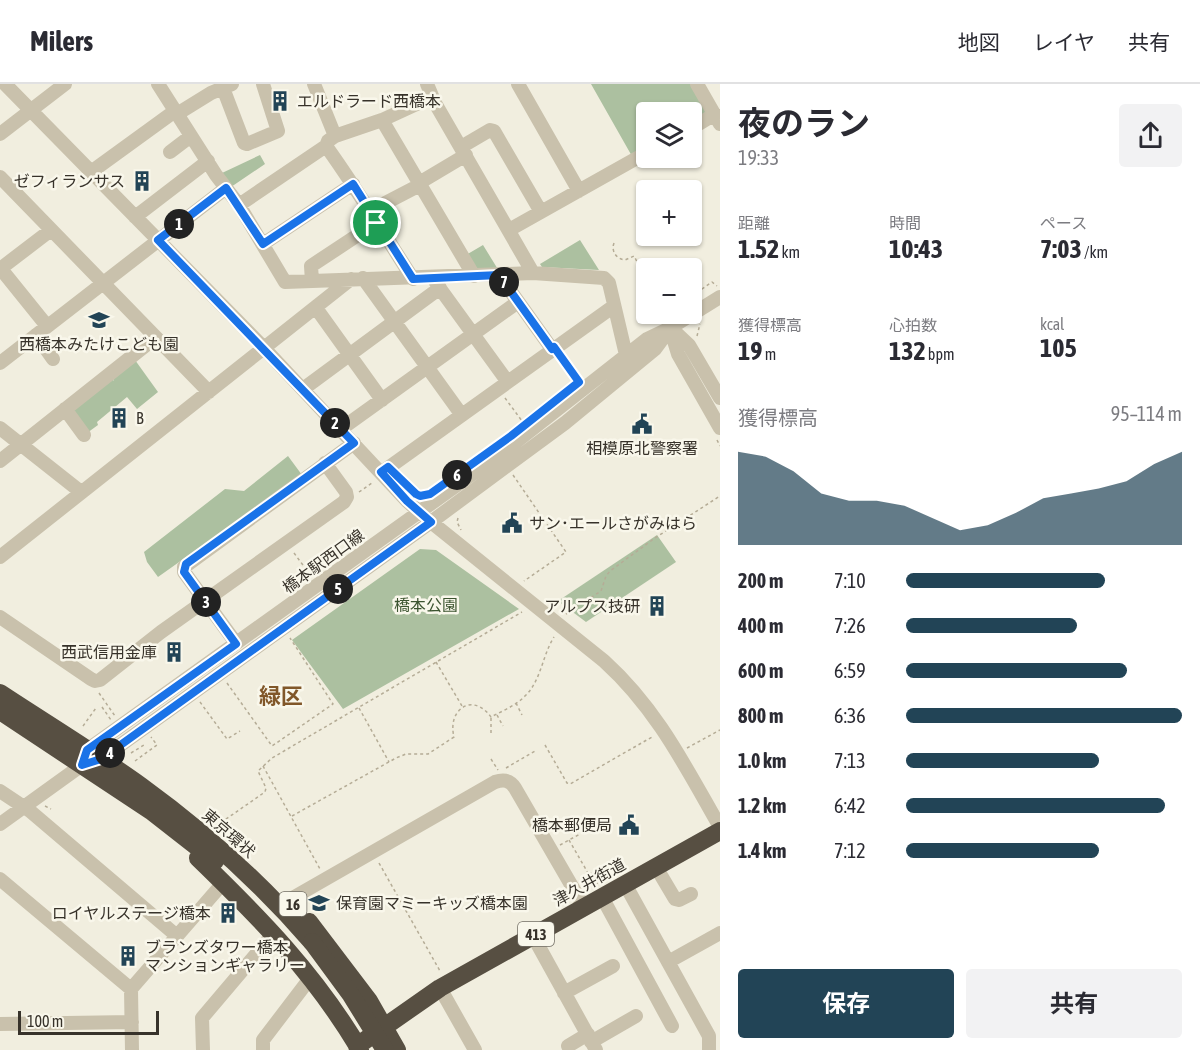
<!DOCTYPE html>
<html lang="ja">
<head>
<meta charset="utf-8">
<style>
	:root { --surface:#fff; --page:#f2f2f3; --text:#2b2b33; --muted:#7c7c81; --line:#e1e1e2; --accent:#224456 }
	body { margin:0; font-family:"Asap Condensed","Noto Sans JP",sans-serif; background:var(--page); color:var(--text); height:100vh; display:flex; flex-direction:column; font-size:22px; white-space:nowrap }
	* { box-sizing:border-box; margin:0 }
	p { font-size:20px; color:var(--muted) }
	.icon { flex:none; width:33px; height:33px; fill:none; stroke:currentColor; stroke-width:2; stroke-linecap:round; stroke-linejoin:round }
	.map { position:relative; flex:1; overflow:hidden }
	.side { display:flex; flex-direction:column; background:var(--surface); width:480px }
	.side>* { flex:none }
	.tools { position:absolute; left:636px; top:18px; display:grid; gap:12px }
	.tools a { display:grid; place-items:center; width:66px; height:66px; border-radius:6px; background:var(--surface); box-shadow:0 2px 4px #0004; font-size:30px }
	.scale { position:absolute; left:18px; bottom:15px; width:141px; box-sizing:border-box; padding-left:6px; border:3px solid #37322a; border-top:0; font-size:16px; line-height:21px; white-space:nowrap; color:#37322a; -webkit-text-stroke:4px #f9f7eb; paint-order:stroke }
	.pin { position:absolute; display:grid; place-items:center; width:51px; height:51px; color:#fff; margin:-26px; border:3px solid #fff; border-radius:50%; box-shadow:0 2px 6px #0007 }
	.km { position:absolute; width:30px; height:30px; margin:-15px; border-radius:50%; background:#222; color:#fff; font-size:16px; line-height:30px; text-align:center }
	.round { display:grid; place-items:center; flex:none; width:63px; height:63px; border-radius:6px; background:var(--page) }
	.summary { display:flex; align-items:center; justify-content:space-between; height:102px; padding:0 18px }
	h1 { font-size:33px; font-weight:700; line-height:45px }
	.stats { display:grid; grid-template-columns:repeat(3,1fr); gap:9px; height:102px; padding:6px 18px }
	.stats div { display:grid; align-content:center }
	.stats b { font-size:26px; font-weight:700 }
	.stats small { font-size:16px; font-weight:400 }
	.stats p { font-size:16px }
	.chart { height:168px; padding:12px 18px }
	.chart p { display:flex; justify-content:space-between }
	.chart svg { width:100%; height:108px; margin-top:6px; fill:var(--accent); opacity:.7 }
	.button { display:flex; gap:12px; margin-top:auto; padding:12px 18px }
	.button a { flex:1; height:69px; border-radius:6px; background:var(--accent); color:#fff; font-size:24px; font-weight:700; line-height:69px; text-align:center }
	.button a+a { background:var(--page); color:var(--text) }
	ul { padding:0 18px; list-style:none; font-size:20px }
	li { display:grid; grid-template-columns:96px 72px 1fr; align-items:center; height:45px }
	li i { height:15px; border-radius:8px; background:var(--accent) }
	header { display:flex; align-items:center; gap:36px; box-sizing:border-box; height:84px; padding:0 30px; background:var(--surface); border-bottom:2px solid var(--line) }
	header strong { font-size:28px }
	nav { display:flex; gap:33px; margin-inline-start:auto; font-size:21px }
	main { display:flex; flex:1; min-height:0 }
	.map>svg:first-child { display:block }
	.green { fill:#acc0a0 }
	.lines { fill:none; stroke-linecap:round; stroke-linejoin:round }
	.path { stroke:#b5ac96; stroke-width:1.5; stroke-dasharray:3 3; stroke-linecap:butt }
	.minor { stroke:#c9c1ac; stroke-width:14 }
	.highway { stroke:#574f42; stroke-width:18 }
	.highway-bridge { stroke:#574f42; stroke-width:18 }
	.route-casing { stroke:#fff; stroke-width:12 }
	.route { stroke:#1a73e8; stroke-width:8 }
	.labels { text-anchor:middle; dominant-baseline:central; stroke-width:5; stroke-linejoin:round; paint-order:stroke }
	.shield { fill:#f9f7eb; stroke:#716d64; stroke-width:1.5 }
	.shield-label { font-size:15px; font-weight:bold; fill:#37322a }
	.poi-label { font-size:16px; fill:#37322a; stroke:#f9f7eb; text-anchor:start }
	.street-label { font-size:16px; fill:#37322a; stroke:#f9f7eb }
	.park-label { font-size:16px; fill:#3c5430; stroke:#f9f7eb }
	.district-label { font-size:22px; font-weight:bold; fill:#815729; stroke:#f9f7eb }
</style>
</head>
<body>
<header>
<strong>Milers</strong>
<nav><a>地図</a><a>レイヤ</a><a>共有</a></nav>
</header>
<main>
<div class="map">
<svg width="720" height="966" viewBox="0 0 720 966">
	<rect width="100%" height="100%" fill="#f1eedf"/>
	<path class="green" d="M591,0H693L710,30L692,40V28H646V66L633,74Z
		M260,71L265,80L231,103L222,89Z
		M580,156L599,186L542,183L540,180Z
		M483,161L499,187L480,188L466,171Z
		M135,276L158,308L137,325L127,313L97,338L98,341L87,349L73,325L112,295L114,297L113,294Z
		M288,372L302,391L158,493L147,478L144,468L225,405L244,407Z
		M657,451L676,478L586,538L558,517Z
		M420,465L436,466L519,525L343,625L292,556Z"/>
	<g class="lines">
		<path class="path" d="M614,159C611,167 616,175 625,176L634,172L646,195
			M692,212L712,198L717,202
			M657,237L667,230
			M697,252L700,240
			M562,274L577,295
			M505,314L522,337
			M717,356L720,362
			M513,391L566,468L524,497
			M359,408L372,399
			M458,434L457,438L461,446
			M294,469L311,492
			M566,530L601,507L606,492L610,487L655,454L720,412
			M436,578L462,622
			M227,599L272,662L333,620L290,554
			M99,609L115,632
			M200,618L227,655L240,647
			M516,619L522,631
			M102,623L111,636
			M359,624L389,678
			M497,631L503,642
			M491,634V649
			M83,642L96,624
			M545,661L567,699L570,700L652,653
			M687,664L720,646
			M131,669L144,661
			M491,675L498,686
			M135,677L157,661L151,653
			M263,682L320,785
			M506,684L535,667
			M45,722L51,725
			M292,732L396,674L406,670H428L454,653C447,625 473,608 491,633C502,627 515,622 524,613C541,598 542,572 554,553
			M572,735L580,746
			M216,742L265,708L266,704L258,687L272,674L522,528
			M569,756L588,789L585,801
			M560,761L580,750
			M379,779L440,887
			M589,789L597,791L601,788
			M597,791V801"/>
		<path class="minor" d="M5,0L264,264L407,417L431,438L604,577C657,625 685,682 720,743
			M158,0L216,91L239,121L285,198L533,189L604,194L609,199L626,271
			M314,0L335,52
			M427,0L435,19L533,189
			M518,0L579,107
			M697,0L720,40
			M223,4L244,59L247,60L278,47L263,0
			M177,30L211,9L232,0
			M382,36L474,192
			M692,44L715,30
			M0,50L65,0
			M461,63L490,46L494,47L541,128
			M170,68L191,52
			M91,88L175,27
			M0,93L209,308
			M419,99L466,71
			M239,121L326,62
			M370,127L420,101
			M135,133L208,77
			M509,146L646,69
			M263,160L353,100
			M0,185L51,146
			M1,185L47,242
			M499,191L552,265
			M363,194L461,330
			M413,195C384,150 357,105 326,62L328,57L335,52L382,36L432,13
			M312,197L311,182L376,139
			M436,199L507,297
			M316,224L382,316
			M670,244L678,270L720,344
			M672,245L689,261L720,314
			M36,251L53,275
			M0,279L226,104
			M303,305L440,204
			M65,325L84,351
			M0,344L81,408
			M341,345L518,218
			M0,377L155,254
			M381,389L614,222
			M0,473L351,195
			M0,533L91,595L95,597L100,596L161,548L344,418L347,413L346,408L325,379
			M236,559L184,488V483L354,359
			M93,678L101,675L431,438L565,339L655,265L669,246
			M0,707L30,727L177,852
			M0,740L82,681L87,666L503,368L647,255L670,244L720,213
			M656,783L675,815L679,816L691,810
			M0,795L131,905
			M625,800L709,952V966
			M602,813L672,942
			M289,816L495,698C504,695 510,696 515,704L584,823
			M533,852L596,966
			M668,878L720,849
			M440,904L475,966
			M564,909L613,882
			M0,940L132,938
			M591,958L636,932
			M568,962L588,950
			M132,966L131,905L223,799
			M203,966L202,934L274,849
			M263,966V956L311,893"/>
		<path class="highway" d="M0,609C47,640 95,669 141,702C203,747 262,800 312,858
			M0,627L151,727L215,777
			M198,774C261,835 315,890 360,966
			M309,838L369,917L397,966
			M357,962L440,904L720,747"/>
		<path class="highway-bridge" d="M312,858L351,911L385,966"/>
	</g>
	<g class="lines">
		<g class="route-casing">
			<path id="route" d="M353,100L413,195L499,191L552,265L554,263L579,298L511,352L430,410L420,412L416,410L388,383L381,388L407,417L431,438L101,675L82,681L87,666L236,560L184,488L186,480L354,359L158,156L226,104L263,160Z"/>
		</g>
		<use href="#route" class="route"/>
	</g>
	<defs>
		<g id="building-bare" transform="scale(1.62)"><path d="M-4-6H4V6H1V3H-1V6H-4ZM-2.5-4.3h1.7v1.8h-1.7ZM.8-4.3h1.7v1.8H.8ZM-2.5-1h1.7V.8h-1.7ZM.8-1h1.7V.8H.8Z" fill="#224456" stroke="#f9f7eb" stroke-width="2.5" paint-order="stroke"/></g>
		<g id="school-bare" transform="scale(1.62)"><path d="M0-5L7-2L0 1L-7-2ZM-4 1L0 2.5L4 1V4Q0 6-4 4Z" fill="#224456" stroke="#f9f7eb" stroke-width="2.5" paint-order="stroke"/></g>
		<g id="civic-bare" transform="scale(1.62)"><path d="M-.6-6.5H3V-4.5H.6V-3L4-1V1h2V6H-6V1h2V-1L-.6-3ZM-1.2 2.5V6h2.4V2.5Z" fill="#224456" stroke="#f9f7eb" stroke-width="2.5" paint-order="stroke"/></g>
	</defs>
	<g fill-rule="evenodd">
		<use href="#building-bare" x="280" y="17"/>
		<use href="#building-bare" x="142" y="97"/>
		<use href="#school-bare" x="99" y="236"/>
		<use href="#building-bare" x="119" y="334"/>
		<use href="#civic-bare" x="642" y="340"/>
		<use href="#civic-bare" x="512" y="439"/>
		<use href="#building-bare" x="657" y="522"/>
		<use href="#building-bare" x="174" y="568"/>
		<use href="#civic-bare" x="629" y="741"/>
		<use href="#school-bare" x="319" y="819"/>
		<use href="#building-bare" x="228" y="829"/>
		<use href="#building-bare" x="128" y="872"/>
	</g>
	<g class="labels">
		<g class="shield">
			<rect x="279.5" y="808" width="27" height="24" rx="4.5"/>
			<rect x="518" y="838" width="36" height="24" rx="4.5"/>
		</g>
		<g class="shield-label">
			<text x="293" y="820">16</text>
			<text x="536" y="850">413</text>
		</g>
		<g class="poi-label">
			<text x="297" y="17">エルドラード西橋本</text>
			<text x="125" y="97" text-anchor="end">ゼフィランサス</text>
			<text x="99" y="260" text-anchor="middle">西橋本みたけこども園</text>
			<text x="136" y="334">B</text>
			<text x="642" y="364" text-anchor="middle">相模原北警察署</text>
			<text x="529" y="439">サン･エールさがみはら</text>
			<text x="640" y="522" text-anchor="end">アルプス技研</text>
			<text x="157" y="568" text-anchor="end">西武信用金庫</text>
			<text x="612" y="741" text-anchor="end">橋本郵便局</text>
			<text x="336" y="819">保育園マミーキッズ橋本園</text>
			<text x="211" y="829" text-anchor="end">ロイヤルステージ橋本</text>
			<text x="145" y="863">ブランズタワー橋本<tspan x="145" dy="18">マンションギャラリー</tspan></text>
		</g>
		<g class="street-label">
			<text transform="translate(323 477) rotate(-36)">橋本駅西口線</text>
			<text transform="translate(229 749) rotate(41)">東京環状</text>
			<text transform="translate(589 798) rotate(-29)">津久井街道</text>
		</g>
		<g class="park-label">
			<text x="426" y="521">橋本公園</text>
		</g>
		<g class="district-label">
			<text x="281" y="612">緑区</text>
		</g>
	</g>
</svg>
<div class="tools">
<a><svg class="icon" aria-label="layers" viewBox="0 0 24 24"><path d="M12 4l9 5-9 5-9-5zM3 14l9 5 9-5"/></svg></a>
<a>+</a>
<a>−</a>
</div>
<div class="scale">100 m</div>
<div class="pin" style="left:376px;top:139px;background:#1e9e55"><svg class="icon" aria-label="arrive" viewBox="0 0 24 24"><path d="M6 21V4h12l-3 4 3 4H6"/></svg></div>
<b class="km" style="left:179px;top:140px">1</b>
<b class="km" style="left:335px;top:339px">2</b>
<b class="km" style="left:206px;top:518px">3</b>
<b class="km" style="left:110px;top:669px">4</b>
<b class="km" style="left:338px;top:505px">5</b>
<b class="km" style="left:457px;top:391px">6</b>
<b class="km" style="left:504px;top:198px">7</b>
</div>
<section class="side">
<div class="summary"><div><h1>夜のラン</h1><p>19:33</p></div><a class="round"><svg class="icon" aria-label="share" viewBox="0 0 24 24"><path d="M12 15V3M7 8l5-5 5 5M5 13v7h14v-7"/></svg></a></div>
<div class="stats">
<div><p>距離</p><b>1.52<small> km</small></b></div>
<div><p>時間</p><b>10:43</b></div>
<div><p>ペース</p><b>7:03<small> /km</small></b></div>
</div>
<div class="stats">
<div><p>獲得標高</p><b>19<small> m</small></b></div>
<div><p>心拍数</p><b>132<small> bpm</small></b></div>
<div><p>kcal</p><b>105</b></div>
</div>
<div class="chart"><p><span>獲得標高</span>95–114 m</p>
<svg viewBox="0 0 160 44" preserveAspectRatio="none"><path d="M0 44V6L10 8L20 14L30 23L40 26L50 26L60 28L70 33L80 38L90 36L100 31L110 25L120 23L130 21L140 18L150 11L160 6V44z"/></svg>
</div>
<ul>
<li><b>200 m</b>7:10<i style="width:72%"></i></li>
<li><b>400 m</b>7:26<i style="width:62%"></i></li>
<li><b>600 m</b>6:59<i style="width:80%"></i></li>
<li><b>800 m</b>6:36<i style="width:100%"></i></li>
<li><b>1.0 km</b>7:13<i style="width:70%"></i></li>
<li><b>1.2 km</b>6:42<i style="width:94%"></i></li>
<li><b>1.4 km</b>7:12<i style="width:70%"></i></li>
</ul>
<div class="button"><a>保存</a><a>共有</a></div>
</section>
</main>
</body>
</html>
